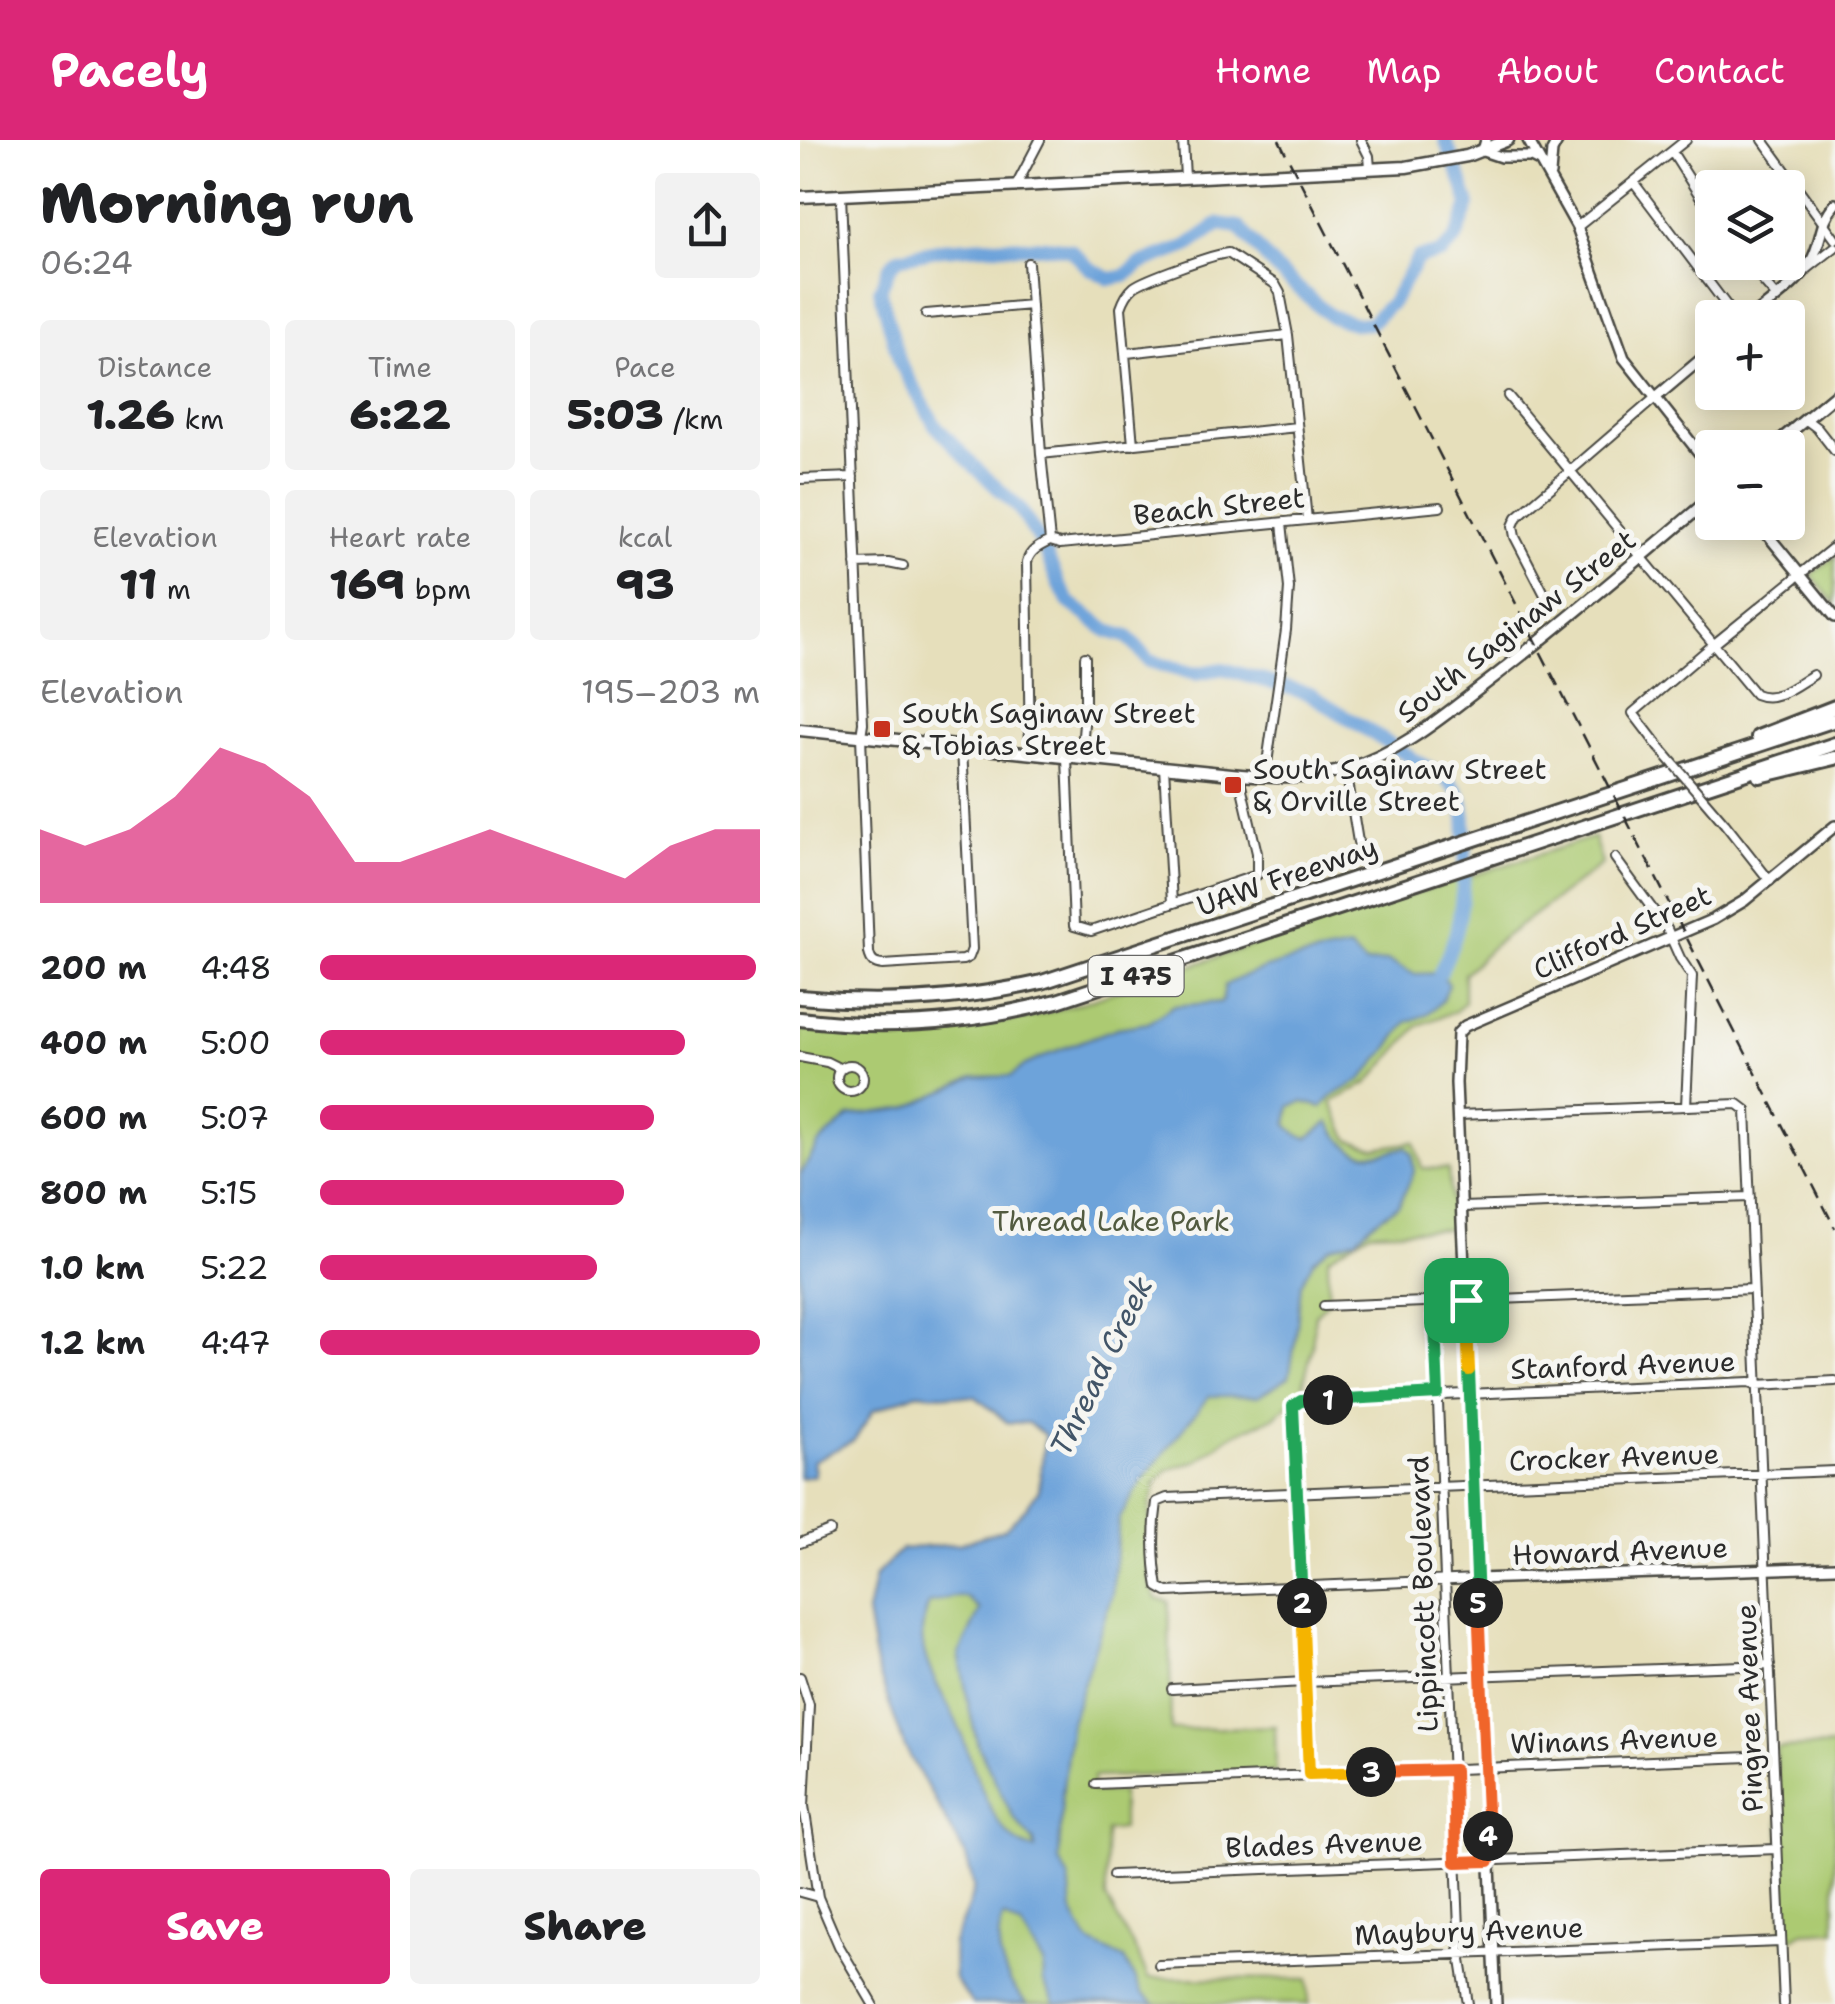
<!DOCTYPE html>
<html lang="en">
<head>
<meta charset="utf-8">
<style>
	:root { --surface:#fff; --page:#f2f2f2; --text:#202124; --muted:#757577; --accent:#db2777 }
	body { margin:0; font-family:"Shantell Sans",sans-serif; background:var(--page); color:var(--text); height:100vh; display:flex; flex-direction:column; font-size:38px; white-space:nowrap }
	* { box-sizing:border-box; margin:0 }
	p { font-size:32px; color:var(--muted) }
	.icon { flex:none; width:55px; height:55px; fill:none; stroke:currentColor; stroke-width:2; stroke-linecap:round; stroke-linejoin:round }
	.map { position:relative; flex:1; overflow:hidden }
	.drawer { display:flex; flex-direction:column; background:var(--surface); width:800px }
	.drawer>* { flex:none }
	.fabs { position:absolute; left:895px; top:30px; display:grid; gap:20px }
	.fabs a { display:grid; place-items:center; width:110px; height:110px; border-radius:10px; background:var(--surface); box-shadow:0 5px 25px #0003; font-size:50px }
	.pin { position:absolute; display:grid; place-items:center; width:85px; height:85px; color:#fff; margin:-42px; border-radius:20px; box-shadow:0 5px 15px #0006 }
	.km { position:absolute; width:50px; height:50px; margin:-25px; border-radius:50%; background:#222; color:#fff; font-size:28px; line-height:50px; text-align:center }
	.round { display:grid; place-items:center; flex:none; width:105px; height:105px; border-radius:10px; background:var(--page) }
	.overview { display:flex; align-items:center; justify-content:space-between; height:170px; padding:0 40px }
	h1 { font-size:55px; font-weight:800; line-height:75px }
	.stats { display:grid; grid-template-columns:repeat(3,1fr); gap:15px; height:170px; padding:10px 40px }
	.stats div { display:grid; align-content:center; border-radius:10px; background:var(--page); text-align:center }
	.stats b { font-size:42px; font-weight:800 }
	.stats small { font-size:28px; font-weight:400 }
	.stats p { font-size:28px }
	.chart { height:280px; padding:20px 40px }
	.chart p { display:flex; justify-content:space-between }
	.chart svg { width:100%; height:180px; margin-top:10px; fill:var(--accent); opacity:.7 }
	.action { display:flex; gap:20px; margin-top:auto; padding:20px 40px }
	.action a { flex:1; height:115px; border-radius:10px; background:var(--accent); color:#fff; font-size:40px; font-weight:800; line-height:115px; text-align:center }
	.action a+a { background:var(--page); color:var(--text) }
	ul { padding:0 40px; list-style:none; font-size:32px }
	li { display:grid; grid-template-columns:160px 120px 1fr; align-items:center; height:75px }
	li i { height:25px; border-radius:12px; background:var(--accent) }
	header { display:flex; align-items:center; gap:60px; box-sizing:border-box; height:140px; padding:0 50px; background:var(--accent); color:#fff }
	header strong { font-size:48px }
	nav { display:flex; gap:55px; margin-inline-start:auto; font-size:35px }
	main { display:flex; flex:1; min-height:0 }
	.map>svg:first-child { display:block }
	.green { fill:#acca72; stroke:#6c7a4e; stroke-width:2.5 }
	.water { fill:#6da3da; stroke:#4c6782; stroke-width:2.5; fill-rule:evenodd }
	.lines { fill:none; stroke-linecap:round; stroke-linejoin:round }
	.river { stroke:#6da3da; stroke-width:14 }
	.minor-casing { stroke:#474641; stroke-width:12 }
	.tertiary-casing { stroke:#474641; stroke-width:14 }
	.secondary-casing { stroke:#474641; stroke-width:15 }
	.motorway-casing { stroke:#474641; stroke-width:18 }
	.minor { stroke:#fff; stroke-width:8 }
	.tertiary { stroke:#fff; stroke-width:9 }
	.secondary { stroke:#fff; stroke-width:10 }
	.motorway { stroke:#fff; stroke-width:12 }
	.rail { stroke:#2b2b2b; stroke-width:2.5; stroke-dasharray:15 8; stroke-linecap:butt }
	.minor-bridge-casing { stroke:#474641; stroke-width:12; stroke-linecap:butt }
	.minor-bridge { stroke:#fff; stroke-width:8 }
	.split-1-casing { stroke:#fff; stroke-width:20 }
	.split-2-casing { stroke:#fff; stroke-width:20 }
	.split-3-casing { stroke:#fff; stroke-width:20 }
	.split-4-casing { stroke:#fff; stroke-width:20 }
	.split-5-casing { stroke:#fff; stroke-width:20 }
	.split-6-casing { stroke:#fff; stroke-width:20 }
	.split-7-casing { stroke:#fff; stroke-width:20 }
	.split-1 { stroke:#22a559; stroke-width:12 }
	.split-2 { stroke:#22a559; stroke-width:12 }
	.split-3 { stroke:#f5b400; stroke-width:12 }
	.split-4 { stroke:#f0652b; stroke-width:12 }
	.split-5 { stroke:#f0652b; stroke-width:12 }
	.split-6 { stroke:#22a559; stroke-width:12 }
	.split-7 { stroke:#f5b400; stroke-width:12 }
	.poi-dot { fill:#c8321e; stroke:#f6f6f2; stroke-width:4 }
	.labels { text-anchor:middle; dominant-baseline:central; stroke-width:10; stroke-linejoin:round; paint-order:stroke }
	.shield { fill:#f6f6f2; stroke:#686867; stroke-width:2.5 }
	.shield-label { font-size:25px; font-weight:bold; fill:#2b2b2b }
	.street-label { font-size:28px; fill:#2b2b2b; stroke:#f6f6f2 }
	.poi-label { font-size:28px; fill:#2b2b2b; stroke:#f6f6f2; text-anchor:start }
	.park-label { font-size:28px; fill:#525b40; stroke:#f6f6f2 }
	.water-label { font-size:30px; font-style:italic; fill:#425568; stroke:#f6f6f2 }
</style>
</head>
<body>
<header>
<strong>Pacely</strong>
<nav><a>Home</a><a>Map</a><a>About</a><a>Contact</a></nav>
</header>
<main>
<section class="drawer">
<div class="overview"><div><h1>Morning run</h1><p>06:24</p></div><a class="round"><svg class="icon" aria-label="share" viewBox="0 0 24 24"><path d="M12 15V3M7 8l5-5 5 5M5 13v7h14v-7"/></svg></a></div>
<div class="stats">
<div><p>Distance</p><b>1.26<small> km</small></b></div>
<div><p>Time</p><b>6:22</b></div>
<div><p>Pace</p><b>5:03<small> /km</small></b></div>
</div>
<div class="stats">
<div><p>Elevation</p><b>11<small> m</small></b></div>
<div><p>Heart rate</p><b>169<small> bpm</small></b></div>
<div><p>kcal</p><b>93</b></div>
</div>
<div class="chart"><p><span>Elevation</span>195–203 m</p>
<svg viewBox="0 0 160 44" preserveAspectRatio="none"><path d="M0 44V26L10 30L20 26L30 18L40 6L50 10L60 18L70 34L80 34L90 30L100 26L110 30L120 34L130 38L140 30L150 26L160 26V44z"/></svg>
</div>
<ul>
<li><b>200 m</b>4:48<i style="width:99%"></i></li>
<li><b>400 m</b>5:00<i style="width:83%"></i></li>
<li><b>600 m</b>5:07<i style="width:76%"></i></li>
<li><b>800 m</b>5:15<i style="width:69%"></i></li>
<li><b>1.0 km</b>5:22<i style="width:63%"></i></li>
<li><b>1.2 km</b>4:47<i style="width:100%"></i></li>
</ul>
<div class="action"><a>Save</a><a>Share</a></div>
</section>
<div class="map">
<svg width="1035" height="1864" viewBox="0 0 1035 1864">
	<rect width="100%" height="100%" fill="#f6f6f2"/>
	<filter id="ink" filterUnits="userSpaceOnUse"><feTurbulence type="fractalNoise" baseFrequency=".01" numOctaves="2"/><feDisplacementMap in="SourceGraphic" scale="20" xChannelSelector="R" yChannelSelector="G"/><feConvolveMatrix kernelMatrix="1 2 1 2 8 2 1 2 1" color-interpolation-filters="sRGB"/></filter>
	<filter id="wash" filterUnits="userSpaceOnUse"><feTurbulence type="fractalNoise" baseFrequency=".0048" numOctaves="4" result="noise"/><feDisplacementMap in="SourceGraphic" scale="40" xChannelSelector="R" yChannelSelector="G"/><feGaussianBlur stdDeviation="2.25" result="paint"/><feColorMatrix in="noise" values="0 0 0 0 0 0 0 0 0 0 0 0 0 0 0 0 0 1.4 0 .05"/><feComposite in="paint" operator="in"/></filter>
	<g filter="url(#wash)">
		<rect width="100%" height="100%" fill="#e6dfbb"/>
		<path class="green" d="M1035,416V464L1011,435Z
			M794,697L802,724L695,804L664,834V862L656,871L619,885L568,943L532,962L549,1000L575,1008L614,1002L622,1028L648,1029L654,1089L570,1092L528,1118L529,1160L515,1175L512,1209L501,1254L474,1277L430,1296L399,1320L368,1330L358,1340L350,1364L349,1407L350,1444L357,1459L369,1462L371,1590L475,1586L476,1632L293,1637V1652H322V1689L306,1691V1758L339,1817L348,1838L508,1839L509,1864H173L154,1839L153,1803L169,1765L174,1747L166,1716L104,1605L76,1525L67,1473L75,1436L102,1409L159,1404L205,1389L226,1368L239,1350L245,1295L228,1283L207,1282L176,1257L117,1253L73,1271L54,1300L13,1321L15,1335L0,1338V889L73,894L132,892L228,878L278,864L477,797Z
			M1035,1606V1790L1003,1792L993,1798H984L976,1608Z"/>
		<path class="water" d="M549,808L565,824L588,821L614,834L640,833L649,845L642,861L626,875L607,882L586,911L562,939L531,957L522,967L503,962L490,966L487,985L498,995L508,998L529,982C551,1019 566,1019 606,1007L612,1014L614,1032L599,1065L571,1084L556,1099L530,1107L513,1121L501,1144L496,1197L489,1237L458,1256H409L341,1342L319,1379L312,1454L271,1582L262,1656L259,1720L269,1738L272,1771L288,1801L324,1819L342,1853L355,1864H255L243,1841L244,1824L222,1787L204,1777C190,1806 206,1843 227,1864H173L154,1839L153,1803L169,1765L174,1747L166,1716L104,1605L76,1525L67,1473L75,1436L102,1409L159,1404L205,1389L226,1368L239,1350L245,1295L228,1283L207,1282L176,1257L117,1253L73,1271L54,1300L13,1321L15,1335L0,1338V1035L18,1004L50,976L108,968L174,937L211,936L225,925L261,909L317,888L348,883L373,866L422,862L425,845C465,825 505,816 549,808ZM153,1457H166L180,1470L159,1514L169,1567L178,1606L213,1677L234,1702L235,1709C190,1704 172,1615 156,1581C143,1554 122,1525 122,1493C122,1484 126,1472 129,1463Z"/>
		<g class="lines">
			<path class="river" d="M640,833C645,821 651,808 655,796C663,770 672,675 659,653C650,640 636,631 621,624L510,554L423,529L395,534L349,521L328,497L308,491L270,463L259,445L243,406L219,368L174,326L135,285L100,223L80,150L89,128L98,118L142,109L184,106L256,107L271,110L289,128L310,139L325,136L340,124L388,106L419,84L439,87L474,127L530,176L557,184L570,183L592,162L618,118L642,113L656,98L669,65L662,42L645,0"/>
		</g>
	</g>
	<g filter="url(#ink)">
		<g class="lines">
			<g class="minor-casing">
				<path id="minor" d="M383,0L385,38
					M561,0L569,16L570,28
					M963,0L1035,99
					M872,12L912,75
					M834,43L936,178
					M217,44L240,0
					M41,55L63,583L61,596L69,813C71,822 74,824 83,825L163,820L169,817L172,809L162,608
					M777,87L886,0
					M946,122L976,156
					M228,123L241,314L250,401
					M1007,129L1035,107
					M126,174L231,165
					M327,213L488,195
					M708,256L955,554C976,563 996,545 1013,535
					M1005,279L1017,288L1035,311
					M333,305L321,168C324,159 327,153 334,147C345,139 414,114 428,113L475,144L480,153L488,195L507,380
					M241,314L497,287
					M0,339L53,337
					M56,424L88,423L103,426
					M745,455L715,397L713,386L717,377L855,258
					M859,607L833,573L913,505L1035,406
					M230,614L227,422C230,410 240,406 250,401L260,404L640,367
					M267,618L274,786L291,791L457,735V713L441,645V635
					M281,619L285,572V517
					M364,627L372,763
					M546,629L558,702
					M465,637L486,490L489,448L482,383
					M925,684L970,741
					M815,718L867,789L880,818L892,836L886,966
					M0,917L27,922L41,929
					M37 938a13 13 0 1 1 26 0a13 13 0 1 1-26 0Z
					M658,975L938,964L946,970L984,1864
					M662,1067L950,1057
					M634,1162L660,1814L668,1864
					M524,1166L953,1149
					M0,1403L30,1391
					M677,1439L367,1452L358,1447C353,1419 353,1390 357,1362L367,1358L1035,1331
					M0,1537L9,1565L4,1666
					M372,1549L504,1542L970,1525
					M509,1634L493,1266L501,1261L950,1242L957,1245L1035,1241
					M296,1644L973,1616
					M4,1666L18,1757L39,1806L73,1864
					M313,1735L977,1709
					M0,1752L18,1757
					M359,1825L981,1802"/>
			</g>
			<g class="tertiary-casing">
				<path id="tertiary" d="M686,0L683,11L701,17H731L739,21
					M728,0L777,87L824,218L912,329
					M750,34L752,11L758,0
					M951,178C968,163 999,143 1010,123C1022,104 1019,81 1035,64
					M855,258L912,210
					M957,382L1035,477
					M677,1439L1035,1427
					M696,1864L656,943L658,893L665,886L914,779L944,761L1035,686"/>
			</g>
			<g class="secondary-casing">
				<path id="secondary" d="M0,57L606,27L667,16L708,0
					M971,308L1035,255
					M0,590L441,635C478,638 511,640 547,629C603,612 648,572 694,537C769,479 840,418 912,357"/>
			</g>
			<g class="motorway-casing">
				<path id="motorway" d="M958,597L1035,567
					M960,636L1035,618
					M0,857C82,865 162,860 242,842L1035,580
					M0,879C86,890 174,883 257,861L1035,604"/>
			</g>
			<use href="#minor" class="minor"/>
			<use href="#tertiary" class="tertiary"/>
			<use href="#secondary" class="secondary"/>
			<use href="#motorway" class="motorway"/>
			<path class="rail" d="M479,0L1035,1088"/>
			<g class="minor-bridge-casing">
				<path id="minor-bridge" d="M859,607L925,684"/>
			</g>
			<use href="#minor-bridge" class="minor-bridge"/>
		</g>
	</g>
	<g class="lines" filter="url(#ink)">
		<g class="split-1-casing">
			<path id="split-1" d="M528,1260L638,1254L634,1162L666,1160"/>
		</g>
		<g class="split-2-casing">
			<path id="split-2" d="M502,1463L493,1266L501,1261L528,1260"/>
		</g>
		<g class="split-3-casing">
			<path id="split-3" d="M502,1463L509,1634L571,1632"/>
		</g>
		<g class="split-4-casing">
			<path id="split-4" d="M571,1632L654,1630L656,1722L689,1721L688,1696"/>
		</g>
		<g class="split-5-casing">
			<path id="split-5" d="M678,1463L688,1696"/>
		</g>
		<g class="split-6-casing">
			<path id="split-6" d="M669,1230L678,1463"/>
		</g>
		<g class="split-7-casing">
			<path id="split-7" d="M666,1160L669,1230"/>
		</g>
		<use href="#split-1" class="split-1"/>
		<use href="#split-2" class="split-2"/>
		<use href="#split-3" class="split-3"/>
		<use href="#split-4" class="split-4"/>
		<use href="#split-5" class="split-5"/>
		<use href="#split-6" class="split-6"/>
		<use href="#split-7" class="split-7"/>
	</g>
	<g class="poi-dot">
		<rect x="72" y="579" width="20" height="20" rx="5"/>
		<rect x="423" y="635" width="20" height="20" rx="5"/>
	</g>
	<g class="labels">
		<rect class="shield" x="288.5" y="816" width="95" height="40" rx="8"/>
		<g class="shield-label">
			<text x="336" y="836">I 475</text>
		</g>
		<g class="street-label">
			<text transform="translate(419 366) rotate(-6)">Beach Street</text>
			<text transform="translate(716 486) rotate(-38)">South Saginaw Street</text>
			<text transform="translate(487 736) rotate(-19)">UAW Freeway</text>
			<text transform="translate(822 792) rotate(-24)">Clifford Street</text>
			<text transform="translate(823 1225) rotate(-2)">Stanford Avenue</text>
			<text transform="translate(814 1317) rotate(-2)">Crocker Avenue</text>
			<text transform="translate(820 1411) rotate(-2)">Howard Avenue</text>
			<text transform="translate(623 1454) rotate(-92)">Lippincott Boulevard</text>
			<text transform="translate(949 1568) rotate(-92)">Pingree Avenue</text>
			<text transform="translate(814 1600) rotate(-2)">Winans Avenue</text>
			<text transform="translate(524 1704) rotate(-2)">Blades Avenue</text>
			<text transform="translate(669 1791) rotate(-2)">Maybury Avenue</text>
		</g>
		<g class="poi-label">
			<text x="102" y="573">South Saginaw Street<tspan x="102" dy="32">&amp; Tobias Street</tspan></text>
			<text x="453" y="629">South Saginaw Street<tspan x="453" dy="32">&amp; Orville Street</tspan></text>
		</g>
		<g class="park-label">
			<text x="311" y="1081">Thread Lake Park</text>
		</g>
		<g class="water-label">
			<text transform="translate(301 1226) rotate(-64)">Thread Creek</text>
		</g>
	</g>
</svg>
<div class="fabs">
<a><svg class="icon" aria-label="layers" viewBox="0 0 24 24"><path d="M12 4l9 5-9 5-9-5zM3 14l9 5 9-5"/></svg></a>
<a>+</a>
<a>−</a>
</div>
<div class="pin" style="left:666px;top:1160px;background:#1e9e55"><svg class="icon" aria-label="arrive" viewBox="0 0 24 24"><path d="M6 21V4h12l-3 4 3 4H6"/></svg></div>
<b class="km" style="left:528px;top:1260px">1</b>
<b class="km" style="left:502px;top:1463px">2</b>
<b class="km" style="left:571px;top:1632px">3</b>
<b class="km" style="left:688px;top:1696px">4</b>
<b class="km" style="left:678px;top:1463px">5</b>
</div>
</main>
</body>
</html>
